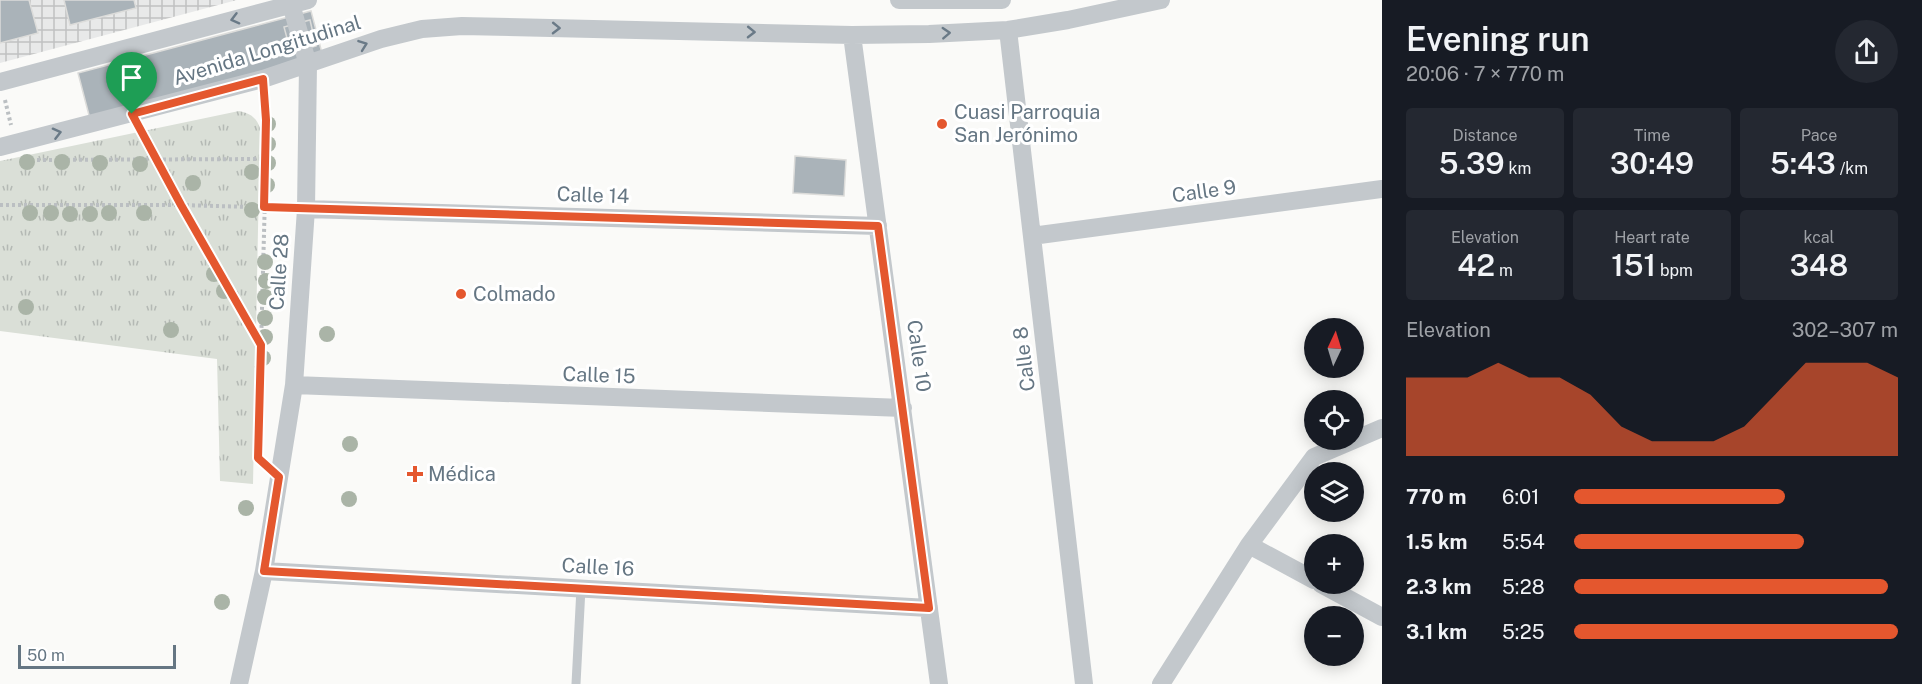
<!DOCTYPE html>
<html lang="en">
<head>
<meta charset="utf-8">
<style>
	:root { --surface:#171b24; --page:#242831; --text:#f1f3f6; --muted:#9ea1a6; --accent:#e4572e }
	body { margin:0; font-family:"Public Sans",sans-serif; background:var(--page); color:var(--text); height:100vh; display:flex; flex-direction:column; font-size:22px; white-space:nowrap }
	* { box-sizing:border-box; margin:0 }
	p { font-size:20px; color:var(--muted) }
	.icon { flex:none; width:33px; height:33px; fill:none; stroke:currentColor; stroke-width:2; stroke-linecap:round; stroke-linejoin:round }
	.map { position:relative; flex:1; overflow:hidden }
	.drawer { display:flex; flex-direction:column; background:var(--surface); width:540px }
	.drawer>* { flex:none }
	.needle { width:39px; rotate:4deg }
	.fabs { position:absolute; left:1304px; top:318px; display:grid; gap:12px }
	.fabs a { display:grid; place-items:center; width:60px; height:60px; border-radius:50%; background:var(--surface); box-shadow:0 3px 15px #0003; font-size:30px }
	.scale { position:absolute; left:18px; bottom:15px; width:158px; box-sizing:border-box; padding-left:6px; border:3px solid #657683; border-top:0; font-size:16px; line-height:21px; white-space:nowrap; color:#657683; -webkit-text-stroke:4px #fff; paint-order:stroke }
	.pin { position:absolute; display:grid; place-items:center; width:51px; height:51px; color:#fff; margin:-62px -26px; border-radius:50% 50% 50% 0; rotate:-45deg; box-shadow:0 0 6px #0007 }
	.pin .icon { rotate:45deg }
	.round { display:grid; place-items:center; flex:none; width:63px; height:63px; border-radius:32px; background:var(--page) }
	.headline { display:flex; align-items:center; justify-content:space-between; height:102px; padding:0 24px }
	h1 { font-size:33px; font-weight:600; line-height:45px }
	.metrics { display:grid; grid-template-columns:repeat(3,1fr); gap:9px; height:102px; padding:6px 24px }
	.metrics div { display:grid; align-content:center; border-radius:6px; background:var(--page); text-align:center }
	.metrics b { font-size:30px; font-weight:600 }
	.metrics small { font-size:16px; font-weight:400 }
	.metrics p { font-size:16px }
	.chart { height:168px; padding:12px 24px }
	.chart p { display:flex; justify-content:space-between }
	.chart svg { width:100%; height:108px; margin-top:6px; fill:var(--accent); opacity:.7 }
	ul { padding:0 24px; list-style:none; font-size:20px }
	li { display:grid; grid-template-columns:96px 72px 1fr; align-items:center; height:45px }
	li i { height:15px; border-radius:8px; background:var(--accent) }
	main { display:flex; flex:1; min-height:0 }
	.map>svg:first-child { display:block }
	.industrial { fill:url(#industrial-grid) }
	.park { fill:url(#park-tufts) }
	.building { fill:#aab3b9; stroke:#dcdcda; stroke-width:1.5 }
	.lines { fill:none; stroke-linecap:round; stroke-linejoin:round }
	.path { stroke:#bbbfc2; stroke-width:4; stroke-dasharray:3 3; stroke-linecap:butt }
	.service { stroke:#c3c8cc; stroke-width:9 }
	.minor { stroke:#c3c8cc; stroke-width:18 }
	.tree { fill:#aab4a7 }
	.oneway { stroke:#6a7a87 }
	.route-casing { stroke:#fff; stroke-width:12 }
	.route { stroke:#e4572e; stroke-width:8 }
	.poi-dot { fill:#e4572e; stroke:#fff; stroke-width:2 }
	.labels { text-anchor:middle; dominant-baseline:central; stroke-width:6; stroke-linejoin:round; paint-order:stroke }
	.street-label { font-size:20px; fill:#657683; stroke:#fff }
	.poi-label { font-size:20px; fill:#657683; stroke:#fff; text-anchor:start }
</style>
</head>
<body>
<main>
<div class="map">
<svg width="1382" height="684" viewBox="0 0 1382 684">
	<defs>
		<pattern id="industrial-grid" width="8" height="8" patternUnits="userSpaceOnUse" patternTransform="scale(1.5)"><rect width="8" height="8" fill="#e8e9e9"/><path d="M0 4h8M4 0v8" fill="none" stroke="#c0c1c2"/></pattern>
		<pattern id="park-tufts" width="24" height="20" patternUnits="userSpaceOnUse" patternTransform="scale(1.5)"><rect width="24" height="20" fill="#dadfd7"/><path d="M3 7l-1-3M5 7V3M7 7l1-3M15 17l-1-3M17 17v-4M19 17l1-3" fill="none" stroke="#b4b9b4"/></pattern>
	</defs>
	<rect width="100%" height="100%" fill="#fafaf8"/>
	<path class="industrial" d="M0,0H237L0,63Z"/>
	<path class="park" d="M239,111C251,114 256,117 260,128L253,484L220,481L217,359L0,331V161Z"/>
	<path class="building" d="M0,0H29L38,33L0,43Z
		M64,0H134L136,8L70,25Z
		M311,11L323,57L90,119L78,73Z
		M310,20L316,46L291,53L284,27Z
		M795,156L846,160L844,196L793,193Z"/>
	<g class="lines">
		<path class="path" d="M5,100L11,125
			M140,128L181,205L261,344
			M31,160L266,159
			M0,205H181L287,208
			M264,463L258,458L266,159L265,98"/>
		<path class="service" d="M576,684L581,588"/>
		<path class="minor" d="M899,0H1002
			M1008,30L1084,684
			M852,35L939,684
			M0,82L308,0
			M0,147L263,79L381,39L422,29L462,26L852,35L929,34L1008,30L1068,20L1161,0
			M306,209L878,226
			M1032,236L1382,189
			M294,385L903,408
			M1249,545L1314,580
			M264,571L929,608
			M1321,584L1382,617
			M239,684L264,571L294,385L306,209L308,65L291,4
			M1161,684L1249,545L1314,457L1382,428"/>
	</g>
	<g class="tree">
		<circle cx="268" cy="124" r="8"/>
		<circle cx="268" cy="144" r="8"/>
		<circle cx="27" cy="162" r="8"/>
		<circle cx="62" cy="162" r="8"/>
		<circle cx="100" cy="163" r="8"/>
		<circle cx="268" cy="163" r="8"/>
		<circle cx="140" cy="164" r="8"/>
		<circle cx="252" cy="172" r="8"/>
		<circle cx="193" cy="183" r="8"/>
		<circle cx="267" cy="185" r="8"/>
		<circle cx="252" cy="210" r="8"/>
		<circle cx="30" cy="213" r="8"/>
		<circle cx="51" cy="213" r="8"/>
		<circle cx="109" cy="213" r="8"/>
		<circle cx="144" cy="213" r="8"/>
		<circle cx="70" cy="214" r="8"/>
		<circle cx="90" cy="214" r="8"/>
		<circle cx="265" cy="262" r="8"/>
		<circle cx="214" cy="274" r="8"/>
		<circle cx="266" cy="281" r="8"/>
		<circle cx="224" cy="291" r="8"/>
		<circle cx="265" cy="297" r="8"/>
		<circle cx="26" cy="307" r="8"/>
		<circle cx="265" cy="318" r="8"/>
		<circle cx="171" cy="330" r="8"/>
		<circle cx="327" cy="334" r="8"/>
		<circle cx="265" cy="337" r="8"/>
		<circle cx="263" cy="358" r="8"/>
		<circle cx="350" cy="444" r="8"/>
		<circle cx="349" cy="499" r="8"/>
		<circle cx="246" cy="508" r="8"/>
		<circle cx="222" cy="602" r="8"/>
	</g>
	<defs><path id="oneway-chevron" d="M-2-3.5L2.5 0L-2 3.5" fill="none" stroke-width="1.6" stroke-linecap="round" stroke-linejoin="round" transform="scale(1.5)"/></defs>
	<g class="oneway">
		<use href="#oneway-chevron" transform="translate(235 19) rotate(165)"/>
		<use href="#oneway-chevron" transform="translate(556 28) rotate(1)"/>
		<use href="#oneway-chevron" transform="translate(751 32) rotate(1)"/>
		<use href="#oneway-chevron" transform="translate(946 33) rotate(-3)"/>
		<use href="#oneway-chevron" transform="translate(363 45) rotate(-20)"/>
		<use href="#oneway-chevron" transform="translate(57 133) rotate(-14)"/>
	</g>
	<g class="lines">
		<g class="route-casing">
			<path id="route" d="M263,79L266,120L264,207L878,226L929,608L264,571L279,477L258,458L261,345L181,205L132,114Z"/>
		</g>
		<use href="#route" class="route"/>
	</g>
	<g class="poi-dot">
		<circle cx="942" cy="124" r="6"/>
		<circle cx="461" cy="294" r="6"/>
		<path d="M412 465h6v6h6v6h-6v6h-6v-6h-6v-6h6z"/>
	</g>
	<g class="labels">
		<g class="street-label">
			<text transform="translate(267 50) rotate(-17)">Avenida Longitudinal</text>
			<text transform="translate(1204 191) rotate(-8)">Calle 9</text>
			<text transform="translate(593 195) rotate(2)">Calle 14</text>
			<text transform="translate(279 272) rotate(-86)">Calle 28</text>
			<text transform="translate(919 356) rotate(82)">Calle 10</text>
			<text transform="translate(1024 359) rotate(-97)">Calle 8</text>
			<text transform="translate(599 375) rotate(2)">Calle 15</text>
			<text transform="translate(598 567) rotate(3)">Calle 16</text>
		</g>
		<g class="poi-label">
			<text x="954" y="112">Cuasi Parroquia<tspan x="954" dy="23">San Jerónimo</tspan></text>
			<text x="473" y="294">Colmado</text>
			<text x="428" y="474">Médica</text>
		</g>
	</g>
</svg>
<div class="fabs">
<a><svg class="needle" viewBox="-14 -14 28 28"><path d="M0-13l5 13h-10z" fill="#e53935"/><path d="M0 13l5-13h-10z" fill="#9ea1a6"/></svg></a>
<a><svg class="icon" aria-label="locate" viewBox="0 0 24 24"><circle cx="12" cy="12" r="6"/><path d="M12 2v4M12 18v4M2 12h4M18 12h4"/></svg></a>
<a><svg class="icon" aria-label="layers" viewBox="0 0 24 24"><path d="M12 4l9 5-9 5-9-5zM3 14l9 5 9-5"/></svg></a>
<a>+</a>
<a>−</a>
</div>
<div class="scale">50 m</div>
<div class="pin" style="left:132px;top:114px;background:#1e9e55"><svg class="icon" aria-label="arrive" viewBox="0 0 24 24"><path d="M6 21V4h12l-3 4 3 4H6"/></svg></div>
</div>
<section class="drawer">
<div class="headline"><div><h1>Evening run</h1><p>20:06 · 7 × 770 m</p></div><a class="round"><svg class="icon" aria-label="share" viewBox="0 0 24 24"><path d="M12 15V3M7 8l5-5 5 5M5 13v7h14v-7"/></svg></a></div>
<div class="metrics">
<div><p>Distance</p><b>5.39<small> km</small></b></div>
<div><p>Time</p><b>30:49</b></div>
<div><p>Pace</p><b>5:43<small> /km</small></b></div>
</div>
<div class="metrics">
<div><p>Elevation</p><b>42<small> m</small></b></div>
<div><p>Heart rate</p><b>151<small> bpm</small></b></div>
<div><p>kcal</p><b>348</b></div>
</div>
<div class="chart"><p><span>Elevation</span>302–307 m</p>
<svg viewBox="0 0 160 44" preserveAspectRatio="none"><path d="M0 44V12L10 12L20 12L30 6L40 12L50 12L60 19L70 32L80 38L90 38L100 38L110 32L120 19L130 6L140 6L150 6L160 12V44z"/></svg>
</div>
<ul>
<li><b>770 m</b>6:01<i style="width:65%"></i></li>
<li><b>1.5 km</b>5:54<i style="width:71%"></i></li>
<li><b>2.3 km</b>5:28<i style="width:97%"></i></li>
<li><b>3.1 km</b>5:25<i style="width:100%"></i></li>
</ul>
</section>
</main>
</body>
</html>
